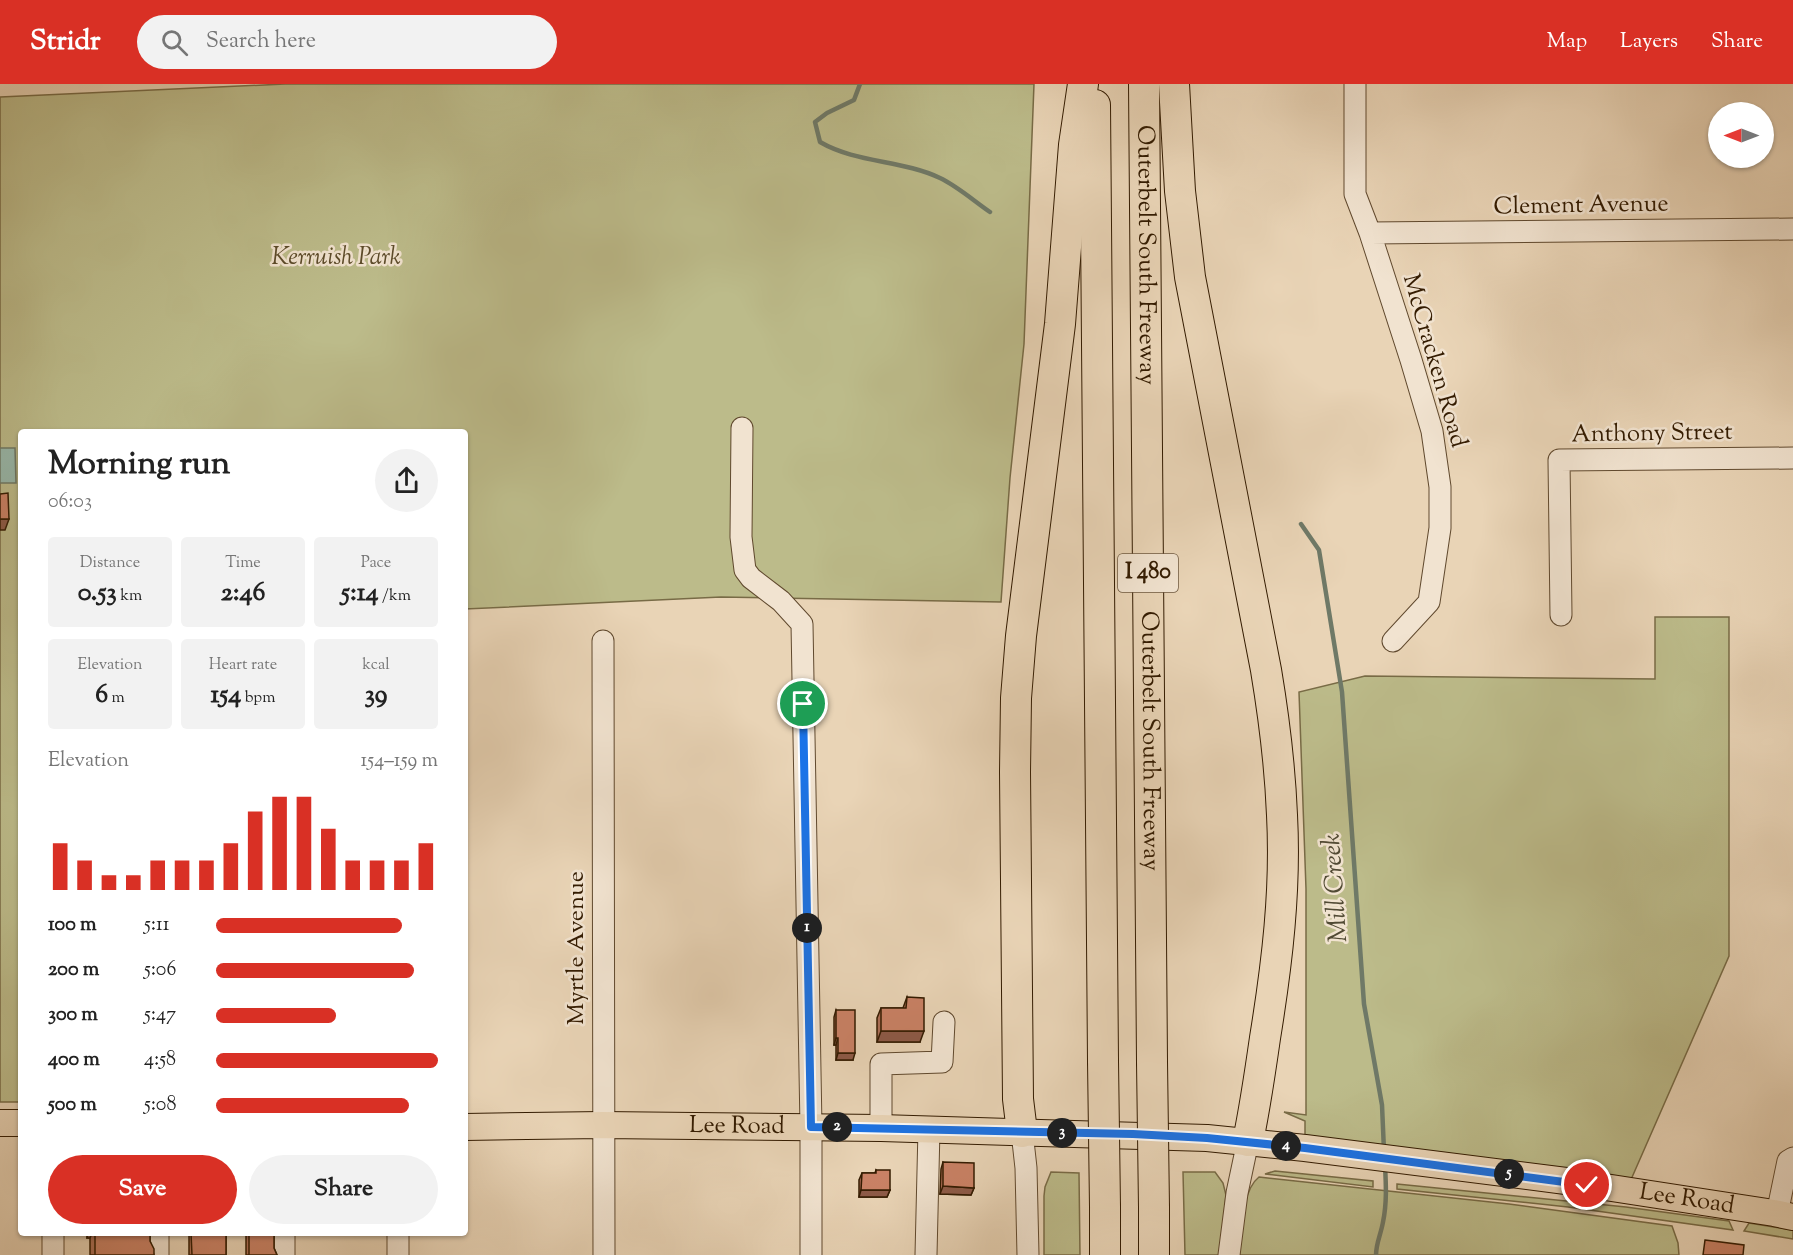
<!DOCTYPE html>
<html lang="en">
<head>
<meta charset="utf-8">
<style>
	:root { --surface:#fff; --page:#f2f2f2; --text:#222; --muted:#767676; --accent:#d93025 }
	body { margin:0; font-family:"Sorts Mill Goudy",serif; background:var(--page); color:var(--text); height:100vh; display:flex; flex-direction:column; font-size:22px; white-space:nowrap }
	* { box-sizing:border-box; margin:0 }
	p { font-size:20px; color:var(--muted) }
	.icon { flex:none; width:33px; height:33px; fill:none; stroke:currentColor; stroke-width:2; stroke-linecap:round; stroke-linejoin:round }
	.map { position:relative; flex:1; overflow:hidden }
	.side { position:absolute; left:18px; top:345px; width:450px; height:807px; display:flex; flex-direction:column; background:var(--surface); border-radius:6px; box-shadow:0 2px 4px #0004 }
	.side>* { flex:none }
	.needle { width:39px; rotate:270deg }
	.tools { position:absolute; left:1708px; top:18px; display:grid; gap:12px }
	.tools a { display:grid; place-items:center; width:66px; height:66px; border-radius:50%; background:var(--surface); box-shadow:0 2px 4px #0004; font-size:30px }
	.pin { position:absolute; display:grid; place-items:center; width:51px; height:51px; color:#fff; margin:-26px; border:3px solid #fff; border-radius:50%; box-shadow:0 2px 6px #0007 }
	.km { position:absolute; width:30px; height:30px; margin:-15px; border-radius:50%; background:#222; color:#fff; font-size:16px; line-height:30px; text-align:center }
	.round { display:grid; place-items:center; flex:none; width:63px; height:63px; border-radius:32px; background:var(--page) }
	.summary { display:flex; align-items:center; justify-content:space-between; height:102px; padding:0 30px }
	h1 { font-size:33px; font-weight:700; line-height:45px }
	.figures { display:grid; grid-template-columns:repeat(3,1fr); gap:9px; height:102px; padding:6px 30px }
	.figures div { display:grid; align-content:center; border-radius:6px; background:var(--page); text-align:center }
	.figures b { font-size:26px; font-weight:700 }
	.figures small { font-size:16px; font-weight:400 }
	.figures p { font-size:16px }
	.chart { height:168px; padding:12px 30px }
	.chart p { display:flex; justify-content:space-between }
	.chart svg { width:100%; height:108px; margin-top:6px; stroke:var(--accent); stroke-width:6 }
	.action { display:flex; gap:12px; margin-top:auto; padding:12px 30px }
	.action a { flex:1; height:69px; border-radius:36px; background:var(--accent); color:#fff; font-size:24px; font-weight:700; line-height:69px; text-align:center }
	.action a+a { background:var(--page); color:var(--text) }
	ul { padding:0 30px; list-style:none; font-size:20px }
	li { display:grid; grid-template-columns:96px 72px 1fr; align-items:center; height:45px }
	li i { height:15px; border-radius:8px; background:var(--accent) }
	header { display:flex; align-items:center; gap:36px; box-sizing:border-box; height:84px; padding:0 30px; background:var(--accent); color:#fff }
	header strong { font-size:28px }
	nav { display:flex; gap:33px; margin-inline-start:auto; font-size:21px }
	.search { width:420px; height:54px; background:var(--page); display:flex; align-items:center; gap:15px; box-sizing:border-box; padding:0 21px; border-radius:33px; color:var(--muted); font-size:22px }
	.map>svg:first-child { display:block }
	.green { fill:#bcbb8a; stroke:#786b46; stroke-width:1.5 }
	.water { fill:#97b8ab; stroke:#6f7967; stroke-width:1.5 }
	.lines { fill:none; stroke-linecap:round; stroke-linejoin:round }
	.stream { stroke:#6f7967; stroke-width:4.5 }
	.minor-casing { stroke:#60492e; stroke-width:23 }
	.major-casing { stroke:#331b01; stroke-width:28 }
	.highway-casing { stroke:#331b01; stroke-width:32 }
	.minor { stroke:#f1e3d0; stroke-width:21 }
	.major { stroke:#e9d4b6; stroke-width:26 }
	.highway { stroke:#e9d4b6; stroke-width:30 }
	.highway-bridge-casing { stroke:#331b01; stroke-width:32; stroke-linecap:butt }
	.highway-bridge { stroke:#e9d4b6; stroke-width:30 }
	.wall { fill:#ad6f57; stroke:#331b01; stroke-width:1.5 }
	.shaded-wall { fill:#8d5a47; stroke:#331b01; stroke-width:1.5 }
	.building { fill:#c98165; stroke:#331b01; stroke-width:1.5 }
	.route-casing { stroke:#fff; stroke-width:12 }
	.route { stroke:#1a73e8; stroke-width:8 }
	.labels { text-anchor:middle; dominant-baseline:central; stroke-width:5; stroke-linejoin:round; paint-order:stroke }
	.shield { fill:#f1e3d0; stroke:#6c573f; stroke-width:1.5 }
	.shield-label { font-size:22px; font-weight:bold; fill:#331b01 }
	.street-label { font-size:24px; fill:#331b01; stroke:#f1e3d0 }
	.park-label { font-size:24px; font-style:italic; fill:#5c4b2a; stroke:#f1e3d0 }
	.water-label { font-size:26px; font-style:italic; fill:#514a34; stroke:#f1e3d0 }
</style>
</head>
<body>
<header>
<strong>Stridr</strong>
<div class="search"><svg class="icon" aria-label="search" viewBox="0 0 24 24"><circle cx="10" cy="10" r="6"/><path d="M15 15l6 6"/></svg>Search here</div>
<nav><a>Map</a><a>Layers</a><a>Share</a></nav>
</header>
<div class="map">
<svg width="1793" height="1171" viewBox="0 0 1793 1171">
	<rect width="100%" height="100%" fill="#e9d4b6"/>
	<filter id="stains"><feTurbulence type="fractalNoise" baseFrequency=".00333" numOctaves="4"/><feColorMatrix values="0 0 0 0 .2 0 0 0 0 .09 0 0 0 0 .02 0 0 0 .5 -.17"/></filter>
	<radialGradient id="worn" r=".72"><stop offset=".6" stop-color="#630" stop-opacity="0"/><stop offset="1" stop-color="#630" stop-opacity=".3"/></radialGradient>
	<path class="green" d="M285,0H1034L1024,260L1010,394L1001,518L721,513L465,525V348H21V1018H0V13Z
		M1655,533H1729V872L1626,1107L1305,1064V1037L1284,1028L1306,1031V805L1299,608L1365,592L1655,595Z
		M1275,1087L1373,1097V1103L1265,1090Z
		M1051,1088L1079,1089L1080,1171H1044V1112L1045,1103Z
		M1183,1088H1215L1223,1099L1226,1111L1220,1171H1185Z
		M1259,1093L1509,1120L1672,1142L1678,1159L1679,1171H1239C1242,1149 1241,1107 1259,1093Z
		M1397,1100L1626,1123L1729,1137L1733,1146L1568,1123L1397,1105Z
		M1749,1139L1793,1146V1155L1744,1147Z"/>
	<path class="water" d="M0,364H15L16,399H0Z"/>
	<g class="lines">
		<path class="stream" d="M860,0L854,16L827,29L815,38L820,58C856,79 902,76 940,94C957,102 974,117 990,128
			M1301,440L1319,466L1342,608L1364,920L1382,1021L1384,1067
			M1376,1171C1376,1159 1381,1150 1383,1138C1387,1119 1386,1100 1385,1081"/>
		<g class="minor-casing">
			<path id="minor" d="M1355,0V110L1370,149L1411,276L1432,347L1440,403V444L1429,518L1393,557
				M1370,149L1793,145
				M742,344L741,453L745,486L751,494L781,517L802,540L811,1043V1171
				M1561,531L1559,376L1793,374
				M603,557L604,1171
				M881,1044V980L942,978L944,938
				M1022,1048L1026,1084L1028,1171
				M1777,1130L1788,1077L1793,1074
				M398,1149V1171
				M53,1171V1149
				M158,1171V1149
				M284,1171V1149
				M926,1171L929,1045
				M1229,1171L1237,1109L1248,1057"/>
		</g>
		<g class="major-casing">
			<g id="major">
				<path d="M0,1039H21"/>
				<path id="s1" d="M465,1043L602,1041L881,1044L1207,1054L1305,1064L1566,1097L1774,1129L1793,1133"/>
			</g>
		</g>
		<g class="highway-casing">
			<g id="highway">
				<path id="s2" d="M1144,0L1152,978"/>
				<path d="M1174,0L1180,107L1190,193L1266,586C1274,634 1280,682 1282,731C1286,806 1277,880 1265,954C1260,989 1255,1023 1248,1057"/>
				<path d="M1095,21L1103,977"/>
				<path d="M1022,1048L1018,1015L1015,688L1016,614L1021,552L1060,240L1074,61L1083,0"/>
				<path d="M1105,1123V1171"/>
				<path d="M1154,1124V1171"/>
			</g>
		</g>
		<use href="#minor" class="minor"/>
		<use href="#major" class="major"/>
		<use href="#highway" class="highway"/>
		<g class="highway-bridge-casing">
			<path id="highway-bridge" d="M1103,977L1105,1123
				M1152,978L1154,1124"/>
		</g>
		<use href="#highway-bridge" class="highway-bridge"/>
	</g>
	<path class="wall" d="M907,913L920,958H877V934L881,924H903Z
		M836,926L853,976H836V961H834V933Z
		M943,1078L974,1104L971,1111L940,1110L941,1085Z
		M876,1086L890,1106L887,1113H859V1096L862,1089H875Z
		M87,1149H150V1157L154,1171H90V1154H87Z
		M189,1149H226V1171H189Z
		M246,1149H274V1164L277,1171H246Z"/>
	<path class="shaded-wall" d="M0,435H9L5,446H0Z
		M881,947H924L920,958H877Z
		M836,954H838L836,961H834Z
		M838,969H855L853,976H836Z
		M943,1102L974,1104L971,1111L940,1110Z
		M861,1106H890L887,1113H859Z
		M88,1149H92L90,1154H87Z"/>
	<path class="building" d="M8,409L9,435H0V410Z
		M907,913L924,914V947H881V924H906Z
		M836,926H855V969H838V954H836Z
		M943,1078L974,1079V1104L943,1102Z
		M876,1086H890V1106H861L862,1089H876Z
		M95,1149H150V1157L154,1165V1171H95Z
		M191,1149H226V1171H192Z
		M249,1149H274V1164L277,1171H249Z
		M1705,1156L1744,1161L1743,1171H1703Z"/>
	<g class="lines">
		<g class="route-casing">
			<path id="route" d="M803,620L811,1043L1133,1050L1207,1054L1305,1064L1587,1101"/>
		</g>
		<use href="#route" class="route"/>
	</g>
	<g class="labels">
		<rect class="shield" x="1118" y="470" width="60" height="38" rx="4.5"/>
		<g class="shield-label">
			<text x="1148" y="489">I 480</text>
		</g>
		<g class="street-label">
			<text transform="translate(1581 122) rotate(-1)">Clement Avenue</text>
			<text stroke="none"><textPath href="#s2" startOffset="171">Outerbelt South Freeway</textPath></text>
			<text transform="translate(1434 277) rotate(74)">McCracken Road</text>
			<text transform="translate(1652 350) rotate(-1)">Anthony Street</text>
			<text stroke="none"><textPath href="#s2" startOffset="657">Outerbelt South Freeway</textPath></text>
			<text transform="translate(577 864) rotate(-90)">Myrtle Avenue</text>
			<text stroke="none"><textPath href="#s1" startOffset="272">Lee Road</textPath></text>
			<text stroke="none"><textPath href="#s1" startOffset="1226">Lee Road</textPath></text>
		</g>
		<g class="park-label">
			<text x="336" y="174">Kerruish Park</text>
		</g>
		<g class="water-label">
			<text transform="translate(1336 804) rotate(-94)">Mill Creek</text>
		</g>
	</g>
	<rect width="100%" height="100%" filter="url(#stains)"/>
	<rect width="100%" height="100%" fill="url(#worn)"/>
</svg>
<div class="tools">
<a><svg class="needle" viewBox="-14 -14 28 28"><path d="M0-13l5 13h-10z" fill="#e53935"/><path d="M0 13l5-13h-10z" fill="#767676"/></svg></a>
</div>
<div class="pin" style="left:803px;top:620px;background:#1e9e55"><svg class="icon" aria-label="arrive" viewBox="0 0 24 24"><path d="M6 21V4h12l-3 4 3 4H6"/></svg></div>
<div class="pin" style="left:1587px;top:1101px;background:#d93025"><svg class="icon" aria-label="check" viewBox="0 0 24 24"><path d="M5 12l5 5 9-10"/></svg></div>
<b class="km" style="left:807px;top:844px">1</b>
<b class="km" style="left:837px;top:1043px">2</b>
<b class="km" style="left:1062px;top:1049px">3</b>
<b class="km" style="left:1286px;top:1062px">4</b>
<b class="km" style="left:1509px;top:1090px">5</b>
<section class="side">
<div class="summary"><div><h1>Morning run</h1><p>06:03</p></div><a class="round"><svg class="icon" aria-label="share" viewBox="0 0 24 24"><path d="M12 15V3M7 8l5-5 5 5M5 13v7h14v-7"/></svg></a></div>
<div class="figures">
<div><p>Distance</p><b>0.53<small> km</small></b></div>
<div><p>Time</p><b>2:46</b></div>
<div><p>Pace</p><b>5:14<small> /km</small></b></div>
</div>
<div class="figures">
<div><p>Elevation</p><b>6<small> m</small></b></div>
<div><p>Heart rate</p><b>154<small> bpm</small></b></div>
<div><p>kcal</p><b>39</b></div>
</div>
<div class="chart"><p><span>Elevation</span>154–159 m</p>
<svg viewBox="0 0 160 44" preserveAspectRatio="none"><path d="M5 44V25M15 44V32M25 44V38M35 44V38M45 44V32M55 44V32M65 44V32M75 44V25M85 44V12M95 44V6M105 44V6M115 44V19M125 44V32M135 44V32M145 44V32M155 44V25"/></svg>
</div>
<ul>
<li><b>100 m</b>5:11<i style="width:84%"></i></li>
<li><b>200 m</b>5:06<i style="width:89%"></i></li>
<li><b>300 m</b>5:47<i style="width:54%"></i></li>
<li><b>400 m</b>4:58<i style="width:100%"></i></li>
<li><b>500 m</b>5:08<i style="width:87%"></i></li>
</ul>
<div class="action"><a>Save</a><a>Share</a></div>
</section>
</div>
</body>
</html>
